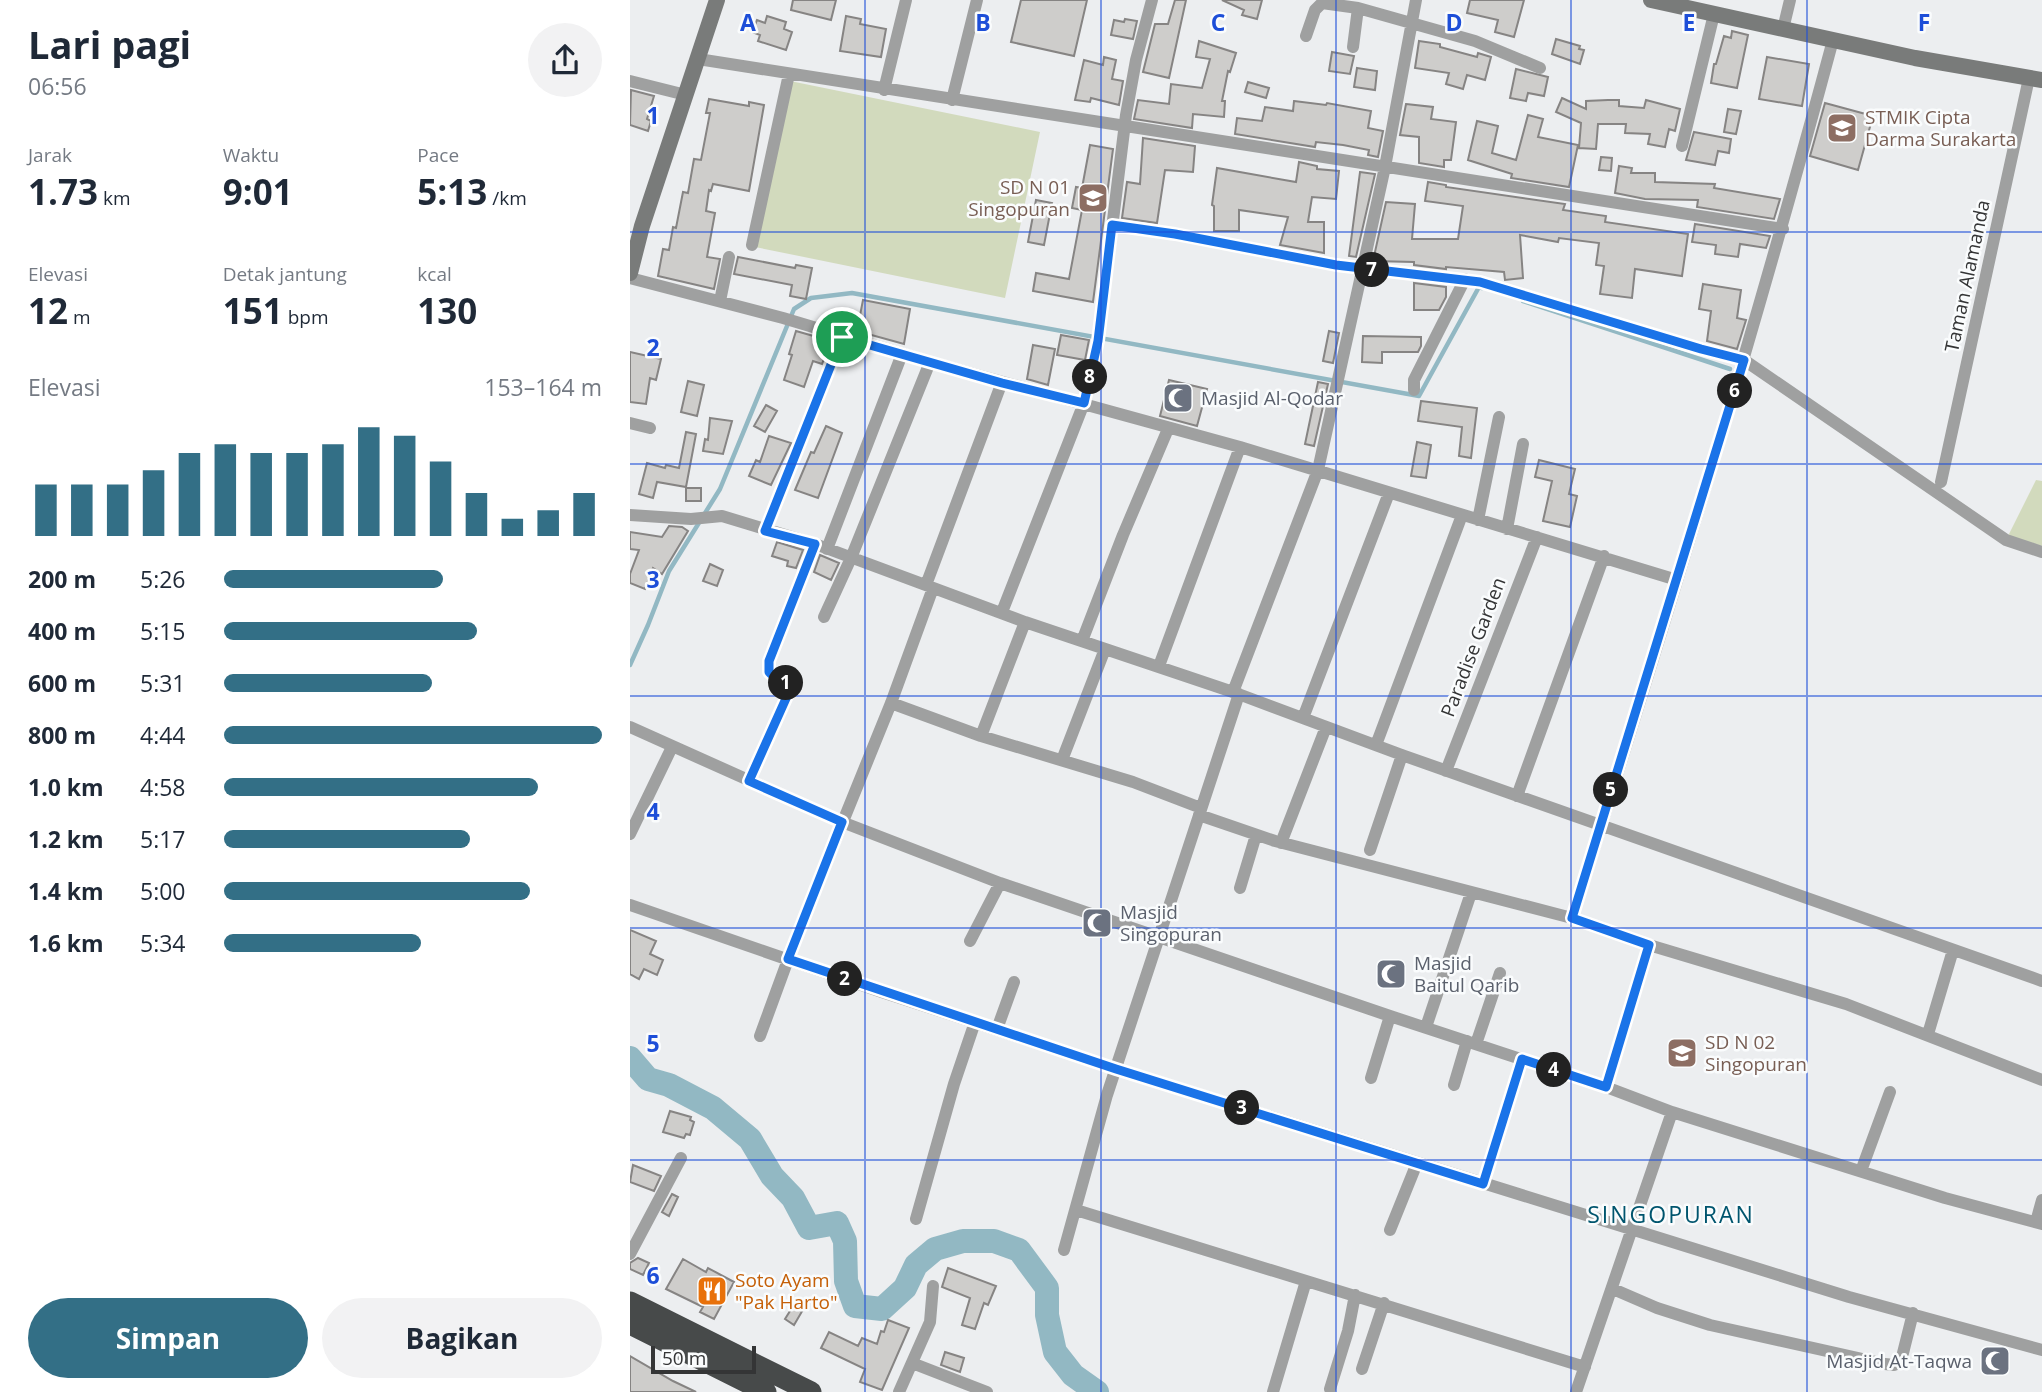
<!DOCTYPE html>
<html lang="id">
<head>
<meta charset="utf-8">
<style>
	:root { --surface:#fff; --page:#f2f2f3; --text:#1f2937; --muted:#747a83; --accent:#336f86 }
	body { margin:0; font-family:"Open Sans",sans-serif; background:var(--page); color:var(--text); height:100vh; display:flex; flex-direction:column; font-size:26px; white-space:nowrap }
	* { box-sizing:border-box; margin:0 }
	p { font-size:23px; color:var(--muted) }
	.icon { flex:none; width:38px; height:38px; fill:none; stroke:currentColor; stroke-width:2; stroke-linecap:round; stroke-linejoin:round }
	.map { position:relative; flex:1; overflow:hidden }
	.details { display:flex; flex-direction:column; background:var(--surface); width:630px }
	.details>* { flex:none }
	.scale { position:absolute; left:21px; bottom:18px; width:105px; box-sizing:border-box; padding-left:7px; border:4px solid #343536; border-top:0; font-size:19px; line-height:24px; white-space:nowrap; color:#343536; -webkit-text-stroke:5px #fafcfd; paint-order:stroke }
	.pin { position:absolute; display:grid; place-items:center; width:60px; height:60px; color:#fff; margin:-30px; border:4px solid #fff; border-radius:50%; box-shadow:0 2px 7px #0007 }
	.km { position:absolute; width:35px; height:35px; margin:-18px; border-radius:50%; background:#222; color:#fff; font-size:19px; line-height:35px; text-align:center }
	.round { display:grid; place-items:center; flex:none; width:74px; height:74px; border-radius:37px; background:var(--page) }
	.headline { display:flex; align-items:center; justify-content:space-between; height:119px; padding:0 28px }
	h1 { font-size:38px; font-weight:700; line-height:52px }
	.metrics { display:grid; grid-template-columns:repeat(3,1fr); gap:10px; height:119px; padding:7px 28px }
	.metrics div { display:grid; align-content:center }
	.metrics b { font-size:35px; font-weight:700 }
	.metrics small { font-size:19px; font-weight:400 }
	.metrics p { font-size:19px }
	.chart { height:196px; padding:14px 28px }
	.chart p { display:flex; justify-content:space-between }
	.chart svg { width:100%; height:126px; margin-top:7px; stroke:var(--accent); stroke-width:6 }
	.button { display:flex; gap:14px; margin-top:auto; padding:14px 28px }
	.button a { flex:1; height:80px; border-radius:42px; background:var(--accent); color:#fff; font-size:28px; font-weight:700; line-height:80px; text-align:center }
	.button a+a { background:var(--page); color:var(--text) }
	ul { padding:0 28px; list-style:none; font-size:23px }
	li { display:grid; grid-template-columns:112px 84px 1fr; align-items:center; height:52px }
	li i { height:18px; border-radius:9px; background:var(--accent) }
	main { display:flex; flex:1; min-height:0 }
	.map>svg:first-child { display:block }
	.green { fill:#d2dabd }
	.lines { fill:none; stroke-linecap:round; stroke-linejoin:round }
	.stream { stroke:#92b8c3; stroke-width:4.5 }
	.river { stroke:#92b8c3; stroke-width:24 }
	.building { fill:#cecdcb; stroke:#868483; stroke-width:2 }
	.street { stroke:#9fa0a0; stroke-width:12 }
	.secondary { stroke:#797b7a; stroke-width:16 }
	.highway { stroke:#474a4a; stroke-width:21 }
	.route-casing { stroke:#fff; stroke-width:14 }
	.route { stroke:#1a73e8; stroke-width:9 }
	.grid { fill:none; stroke:#1d4ed8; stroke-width:2; stroke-opacity:0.55 }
	.labels { text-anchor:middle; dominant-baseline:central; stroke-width:5; stroke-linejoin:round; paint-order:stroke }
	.education-label { font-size:19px; fill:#785e54; stroke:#fafcfd; text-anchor:start }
	.street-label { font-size:19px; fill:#343536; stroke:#fafcfd }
	.worship-label { font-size:19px; fill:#5b616d; stroke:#fafcfd; text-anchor:start }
	.food-label { font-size:19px; fill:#c56008; stroke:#fafcfd; text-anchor:start }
	.quarter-label { font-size:23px; letter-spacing:2px; fill:#00556e; stroke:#fafcfd }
	.grid-label { font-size:23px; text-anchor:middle; font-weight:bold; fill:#1d4ed8; stroke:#fafcfd; stroke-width:5; stroke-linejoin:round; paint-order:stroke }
</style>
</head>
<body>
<main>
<section class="details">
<div class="headline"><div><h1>Lari pagi</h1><p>06:56</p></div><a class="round"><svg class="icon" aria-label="share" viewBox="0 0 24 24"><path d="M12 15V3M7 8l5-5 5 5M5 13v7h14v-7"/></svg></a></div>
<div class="metrics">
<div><p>Jarak</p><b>1.73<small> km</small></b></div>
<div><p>Waktu</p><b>9:01</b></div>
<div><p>Pace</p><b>5:13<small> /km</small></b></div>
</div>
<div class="metrics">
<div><p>Elevasi</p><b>12<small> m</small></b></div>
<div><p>Detak jantung</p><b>151<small> bpm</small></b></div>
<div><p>kcal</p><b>130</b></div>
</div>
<div class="chart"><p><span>Elevasi</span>153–164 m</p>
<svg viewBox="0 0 160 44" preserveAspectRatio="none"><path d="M5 44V26M15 44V26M25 44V26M35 44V21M45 44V15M55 44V12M65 44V15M75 44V15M85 44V12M95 44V6M105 44V9M115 44V18M125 44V29M135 44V38M145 44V35M155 44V29"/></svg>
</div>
<ul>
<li><b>200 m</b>5:26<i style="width:58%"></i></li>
<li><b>400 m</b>5:15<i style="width:67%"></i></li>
<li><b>600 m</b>5:31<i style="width:55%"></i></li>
<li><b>800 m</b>4:44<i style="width:100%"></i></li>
<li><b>1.0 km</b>4:58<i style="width:83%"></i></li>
<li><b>1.2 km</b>5:17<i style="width:65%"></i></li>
<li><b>1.4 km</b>5:00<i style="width:81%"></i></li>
<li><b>1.6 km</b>5:34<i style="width:52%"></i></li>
</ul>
<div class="button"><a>Simpan</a><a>Bagikan</a></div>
</section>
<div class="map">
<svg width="1412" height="1392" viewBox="0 0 1412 1392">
	<rect width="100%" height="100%" fill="#eceef0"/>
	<path class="green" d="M160,81L410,132L375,298L125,247Z
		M1406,480L1412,481V546L1378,536Z"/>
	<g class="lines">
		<path class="stream" d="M893,301L1100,369
			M0,665L18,625L39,571L90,489L164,309L181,298L222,293L789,396L849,287L852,288"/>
		<path class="river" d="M0,1058L18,1079L39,1085L83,1108L120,1139L142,1176L163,1198L179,1228L207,1223L215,1241L216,1281L225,1306L252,1309L275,1288L286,1265L305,1249L333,1241H364L389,1250L417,1288V1315L425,1352L443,1375L467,1392"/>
	</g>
	<path class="building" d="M163,0H206L201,20L161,10Z
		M391,0H457L444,56L381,42Z
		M545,0H556L539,78L513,72L525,24H538Z
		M592,0H632L627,19L612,15L614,10Z
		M840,0H894L884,37L865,32L868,20L837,13Z
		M137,16L156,22L154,29L162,32L156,50L128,41L130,35L122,32L127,20L135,23Z
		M216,16L231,19L230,24L256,29L251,57L210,51Z
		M495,19L507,21L503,39L481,35L484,20L494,22Z
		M1102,31L1118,35L1107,88L1081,83L1084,64H1086L1094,36L1101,38Z
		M926,39L950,46L949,49L954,50L950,64L922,54Z
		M569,41L606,53L600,72L598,71L592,101H595L594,117L563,114L562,128L504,119L508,100L539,104L541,84L572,88L580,59L566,57Z
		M789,41L810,44V47L847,57L848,53L861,57L855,80L837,75L833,89L816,84L819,73L785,68Z
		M702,52L724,56L720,74L699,71Z
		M474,57L486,60L482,79L493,81L489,105L461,98L460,102L445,100L454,60L473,65Z
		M1137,57L1179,64L1172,106L1129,99Z
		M727,68L747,71L745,90L724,87Z
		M886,69L918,77L914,96L898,93L896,101L880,98Z
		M618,82L639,88L636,98L615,92Z
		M1,90L24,96L17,119L21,121L18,131L0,125Z
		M932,98L956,109V101L978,100H989V106L1014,108L1016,100L1050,109L1045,131L1039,129L1035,147L1018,144L1020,134L995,133L996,124H968L966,149L949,148L951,123L926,112Z
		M79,99L119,106V102L134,105L119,191L83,184L81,191L79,190L76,211L85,213L77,257L90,259L84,289L28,276L33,249L39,250L43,227L46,228L53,192L58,193L64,159L71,160L80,113H76Z
		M664,101L696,105L697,103L741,111L738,128L753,131L748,157L738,155L739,150L713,145L686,142L685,147L605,134L607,118L632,121L635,107L663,111Z
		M1195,103L1243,116L1228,170L1180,156Z
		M776,104L803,107L801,119L826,122L821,160H814V167L789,163V137L770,135Z
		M1098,109L1111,111L1106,134L1094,132Z
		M898,115L913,119L908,137L948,145L939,187L881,178L882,174L838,160L847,121L868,126L862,153L886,160Z
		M1064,132L1101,139L1099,153L1088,151L1085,165L1056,160Z
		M513,138L565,146L563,172L535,170L527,223L492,218L497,182L510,184Z
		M460,145L483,149L463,302L403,291L406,273L439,279L452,210L442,208L446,187L452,188Z
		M971,157L982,158L981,171L969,170Z
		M669,162L687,166V169L709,171L706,199L682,197L678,222H694V253L650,245L658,217L609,210V231H584V206L582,205L587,168L666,182Z
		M989,166L1002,168L1001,173H1025V182L1085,184L1084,188L1150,199L1144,219L1067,207L1068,200L1015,199L985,193Z
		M730,172L745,174L726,257L719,256Z
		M798,182L816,185V187L935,204L933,210L976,216L975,222L1058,234L1052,276L1005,269L1002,298L970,294L974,266L966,265L969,243L929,238L928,242L890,235L893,278L875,280L874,272L816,267V269L784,265V262L743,261L756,202L785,204L782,239H828L833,206L795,201Z
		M406,200L422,203L414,245L398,242Z
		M1065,224L1140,236L1136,248L1110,244L1108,257L1085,254L1086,245L1062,242Z
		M108,257L165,268L166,265L182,268L176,299L160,296L162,285L104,274Z
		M784,283L816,287V297L809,310H784Z
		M1073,284L1111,290L1107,318L1116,320L1107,349L1077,341L1081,311L1069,309Z
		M233,300L280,309L274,344L227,331Z
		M166,331L201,341L192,364L183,361L174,387L154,380L162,355L159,354Z
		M699,331L709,333L703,363L693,361Z
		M431,335L459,340L455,360L427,355Z
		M733,336L791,337V346L788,352H752V363L732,362Z
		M403,345L425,349L418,385L397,379Z
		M0,352L31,359L26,380L20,378L16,404L0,402Z
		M539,380L577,389L567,426L530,416Z
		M58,381L74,385L67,416L51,412Z
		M688,382L698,384L684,446L675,444Z
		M791,401L847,408L841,458L829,456L832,427L788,421Z
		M136,405L147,411L135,432L124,426Z
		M80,418L102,421L93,454L73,451L75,439L78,440Z
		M196,426L212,433L188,498L165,490L181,452L184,453Z
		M56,432L66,434L56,487L27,482L23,498L9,494L17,463L35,468L36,465L49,468Z
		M139,436L161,443L141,485L119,476L126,460L130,462Z
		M787,442L801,445L796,478L781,476Z
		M909,460L945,469L939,494L947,496L940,527L913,521L922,481L905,477Z
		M56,488H71V501H56Z
		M39,526L52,527L58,531L32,574L23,568L15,589L0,583V574L9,550L0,549V532L32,537Z
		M147,542L173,550L166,568L157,566L158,561L142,556Z
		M190,555L209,563L201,580L184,572Z
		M80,564L93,570L87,586L73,581Z
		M0,930L26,941L20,954L33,960L27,975L14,969L9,979L0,974Z
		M40,1111L61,1117L60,1120L64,1122L60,1135L56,1134L54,1138L33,1132Z
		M3,1165L31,1176L24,1191L0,1182Z
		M42,1194L48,1197L39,1216L32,1212Z
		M8,1258L19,1263L13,1275L0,1269V1263Z
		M53,1259L76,1272L78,1268L104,1282L84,1319L70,1312L73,1307L36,1289Z
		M318,1268L366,1286L358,1305L354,1303L345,1329L332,1325L340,1298L312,1287Z
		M165,1303L174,1308L164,1325L155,1319Z
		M258,1320L279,1328L252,1390L230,1382L235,1369L191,1348L199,1332L228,1346L232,1338L247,1344L251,1331L254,1332Z
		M315,1352L334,1358L330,1372L311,1365Z
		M0,1356L43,1381L66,1392H0Z"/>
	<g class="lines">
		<path class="street" d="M1153,29L1160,0
			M676,36L685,10L692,3L728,8
			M723,47L728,8L845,41L910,68
			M68,59L1153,229
			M0,81L56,95
			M254,90L276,0
			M322,100L347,0
			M1052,146L1084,14
			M482,225L545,234L706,265L850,282L1071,349L1114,360L1376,540L1412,552
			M122,245L159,74
			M0,278L153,318L300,362L610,447L1047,580
			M90,301L99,257
			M784,390V380L835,279
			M0,423L20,428
			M1311,482L1399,78
			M0,515L61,519L92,516L185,544L395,622L603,692L772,755L1412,981
			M848,520L869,417
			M877,529L893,444
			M135,531L212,337
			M197,549L272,354
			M296,585L372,382
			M372,612L454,403L468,341L496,115L506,60L522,0
			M194,617L221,558L300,362
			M452,641L493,535L538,429
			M529,666L610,447
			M603,692L688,470L755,167L786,0
			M261,703L351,736L503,782L571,808
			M673,718L759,493
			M0,727L212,822L370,883L760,1016L976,1087L1042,1112L1315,1198L1412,1224
			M351,736L395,622
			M746,745L832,515
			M432,760L475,649
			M816,771L907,537
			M119,781L158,694C160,679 147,681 139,672V661L185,544
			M887,796L974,556
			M569,815L645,841L942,918L1019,945L976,1087
			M0,834L42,747
			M651,843L696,727
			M740,850L772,755
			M610,888L626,835
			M0,905L252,992L487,1069L1219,1297L1412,1350
			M942,918C1034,627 1124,335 1203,40
			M340,941L370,883
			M1019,945L1216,1004L1412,1080
			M796,1027L841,893
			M367,1029L384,982
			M1298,1034L1323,950
			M130,1036L167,935L261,703L303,588
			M846,1044L870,973
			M741,1078L760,1016
			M824,1085L837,1041
			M1231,1171L1260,1092
			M853,1183L892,1059
			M446,1210L955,1367
			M286,1219L324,1084L345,1022
			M1406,1222L1412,1200
			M760,1230L787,1163
			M434,1250L477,1095L609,694
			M0,1254L51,1158
			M983,1289L1027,1308L1080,1325L1255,1364L1264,1365L1271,1361L1283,1313
			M282,1363L357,1392
			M732,1369L754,1303
			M700,1389L718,1331L725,1295
			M269,1392L300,1322L303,1286
			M643,1392L676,1281
			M946,1392L1042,1112"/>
		<path class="secondary" d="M1021,0L1285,58L1412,80
			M0,273L12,226L87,0"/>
		<path class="highway" d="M0,1302L181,1392
			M0,1324L136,1392"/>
	</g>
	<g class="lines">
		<g class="route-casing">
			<path id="route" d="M482,225L545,234L706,265L850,282L1071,349L1114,360L942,918L1019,945L976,1087L892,1059L853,1184L486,1069L158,959L212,822L119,781L158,694C160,679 147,681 139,672V661L185,544L135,531L212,337L372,383L454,403L468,341Z"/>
		</g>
		<use href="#route" class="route"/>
	</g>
	<path class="grid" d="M235,0V1392M471,0V1392M706,0V1392M941,0V1392M1177,0V1392M0,232H1412M0,464H1412M0,696H1412M0,928H1412M0,1160H1412"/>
	<defs>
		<g id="university-square" transform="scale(1.575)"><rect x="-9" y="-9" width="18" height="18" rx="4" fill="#8d6e63" stroke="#fafcfd"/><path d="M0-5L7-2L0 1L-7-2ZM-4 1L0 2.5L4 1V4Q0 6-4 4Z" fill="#fff"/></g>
		<g id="school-square" transform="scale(1.575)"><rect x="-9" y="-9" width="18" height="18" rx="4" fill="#8d6e63" stroke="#fafcfd"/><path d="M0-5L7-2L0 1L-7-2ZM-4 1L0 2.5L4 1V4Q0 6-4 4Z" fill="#fff"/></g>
		<g id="mosque-square" transform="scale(1.575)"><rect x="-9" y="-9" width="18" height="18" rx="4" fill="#6b7280" stroke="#fafcfd"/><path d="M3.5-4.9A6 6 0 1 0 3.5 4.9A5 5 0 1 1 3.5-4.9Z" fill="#fff"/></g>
		<g id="restaurant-square" transform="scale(1.575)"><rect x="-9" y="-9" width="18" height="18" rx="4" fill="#e8710a" stroke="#fafcfd"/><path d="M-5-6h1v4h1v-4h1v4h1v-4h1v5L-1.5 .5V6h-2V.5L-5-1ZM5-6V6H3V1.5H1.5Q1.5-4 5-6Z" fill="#fff"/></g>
	</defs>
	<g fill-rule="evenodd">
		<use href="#university-square" x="1212" y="128"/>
		<use href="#school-square" x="463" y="198"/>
		<use href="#mosque-square" x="548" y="398"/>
		<use href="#mosque-square" x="467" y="923"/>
		<use href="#mosque-square" x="761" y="974"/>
		<use href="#school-square" x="1052" y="1053"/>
		<use href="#restaurant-square" x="82" y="1291"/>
		<use href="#mosque-square" x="1365" y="1361"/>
	</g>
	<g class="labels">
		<g class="education-label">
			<text x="1235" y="117">STMIK Cipta<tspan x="1235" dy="22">Darma Surakarta</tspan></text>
			<text x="440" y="187" text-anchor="end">SD N 01<tspan x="440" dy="22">Singopuran</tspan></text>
			<text x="1075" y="1042">SD N 02<tspan x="1075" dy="22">Singopuran</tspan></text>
		</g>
		<g class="street-label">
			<text transform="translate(1337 276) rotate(-78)">Taman Alamanda</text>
			<text transform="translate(843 647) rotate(-69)">Paradise Garden</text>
		</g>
		<g class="worship-label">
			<text x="571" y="398">Masjid Al-Qodar</text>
			<text x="490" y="912">Masjid<tspan x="490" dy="22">Singopuran</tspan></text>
			<text x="784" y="963">Masjid<tspan x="784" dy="22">Baitul Qarib</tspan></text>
			<text x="1342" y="1361" text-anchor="end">Masjid At-Taqwa</text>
		</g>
		<g class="food-label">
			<text x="105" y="1280">Soto Ayam<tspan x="105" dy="22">"Pak Harto"</tspan></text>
		</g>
		<g class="quarter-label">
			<text x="1041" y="1214">SINGOPURAN</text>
		</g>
	</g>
	<g class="grid-label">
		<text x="118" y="31">A</text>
		<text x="353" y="31">B</text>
		<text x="588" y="31">C</text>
		<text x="824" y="31">D</text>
		<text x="1059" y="31">E</text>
		<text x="1294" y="31">F</text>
		<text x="23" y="124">1</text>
		<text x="23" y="356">2</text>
		<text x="23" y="588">3</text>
		<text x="23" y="820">4</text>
		<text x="23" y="1052">5</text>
		<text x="23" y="1284">6</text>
	</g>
</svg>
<div class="scale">50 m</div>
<div class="pin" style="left:212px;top:337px;background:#1e9e55"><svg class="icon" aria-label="arrive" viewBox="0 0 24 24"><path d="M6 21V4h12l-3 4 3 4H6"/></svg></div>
<b class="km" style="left:156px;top:683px">1</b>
<b class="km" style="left:215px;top:979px">2</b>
<b class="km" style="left:612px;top:1108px">3</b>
<b class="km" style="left:924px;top:1070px">4</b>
<b class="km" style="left:981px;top:790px">5</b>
<b class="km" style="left:1105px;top:391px">6</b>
<b class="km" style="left:742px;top:270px">7</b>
<b class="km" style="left:460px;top:377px">8</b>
</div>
</main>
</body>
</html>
